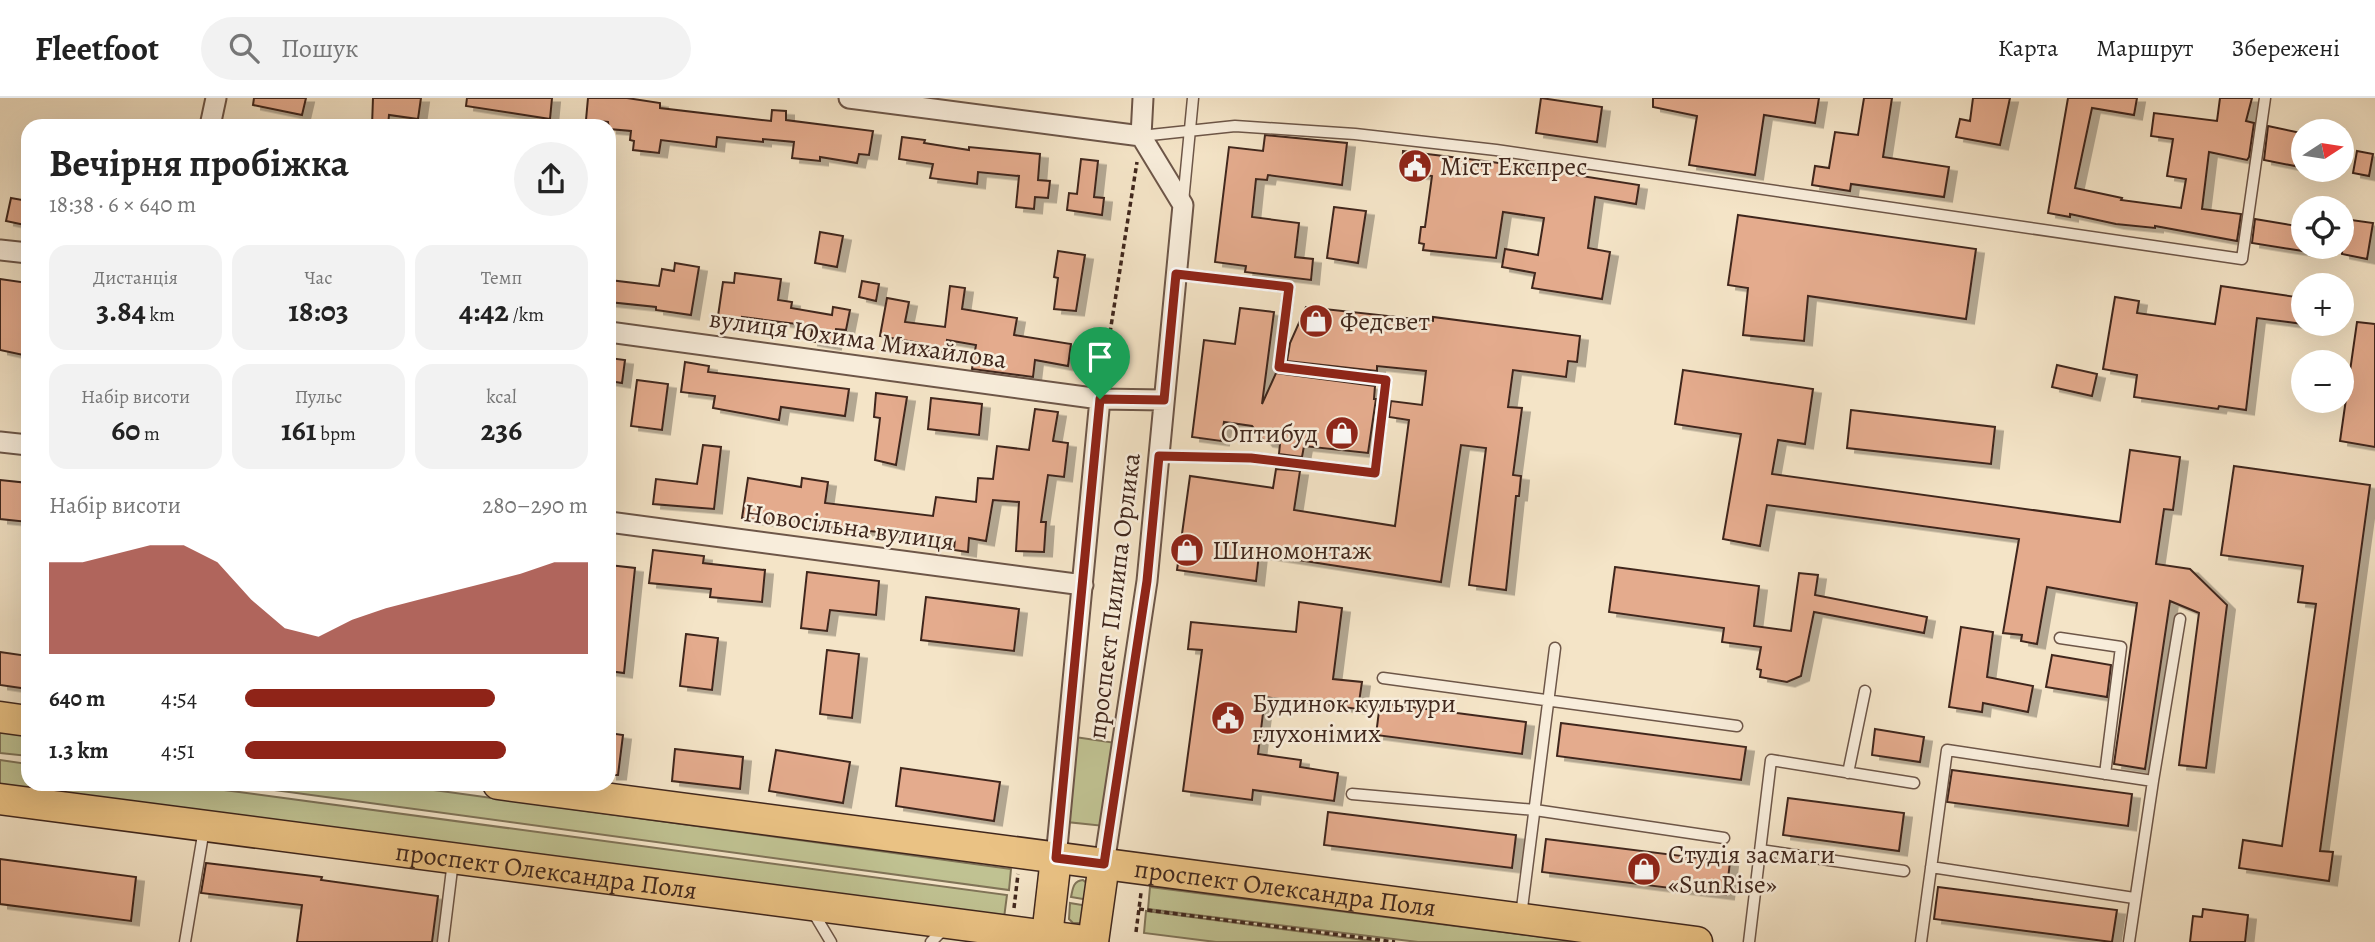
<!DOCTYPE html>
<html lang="uk">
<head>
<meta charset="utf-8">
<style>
	:root { --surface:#fff; --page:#f2f2f2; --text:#222; --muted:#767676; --line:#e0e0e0; --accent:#8f2418 }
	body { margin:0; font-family:Alegreya,serif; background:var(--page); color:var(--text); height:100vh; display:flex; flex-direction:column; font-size:26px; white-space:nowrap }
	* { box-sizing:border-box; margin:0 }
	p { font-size:23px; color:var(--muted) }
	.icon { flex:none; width:38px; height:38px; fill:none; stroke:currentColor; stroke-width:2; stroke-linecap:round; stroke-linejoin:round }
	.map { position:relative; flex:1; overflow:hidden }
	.details { position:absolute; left:21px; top:21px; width:595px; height:672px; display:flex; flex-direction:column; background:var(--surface); border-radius:21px; box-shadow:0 7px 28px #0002 }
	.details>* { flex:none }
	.needle { width:46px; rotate:78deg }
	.tools { position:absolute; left:2291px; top:21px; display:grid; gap:14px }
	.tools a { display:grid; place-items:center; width:63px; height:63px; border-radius:50%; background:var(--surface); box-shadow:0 7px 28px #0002; font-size:35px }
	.pin { position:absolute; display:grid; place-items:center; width:60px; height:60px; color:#fff; margin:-72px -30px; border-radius:50% 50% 50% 0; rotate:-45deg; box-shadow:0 0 7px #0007 }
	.pin .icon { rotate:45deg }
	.round { display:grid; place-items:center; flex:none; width:74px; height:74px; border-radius:37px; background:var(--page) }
	.headline { display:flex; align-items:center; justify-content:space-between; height:119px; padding:0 28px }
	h1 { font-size:38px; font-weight:600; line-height:52px }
	.figures { display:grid; grid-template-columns:repeat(3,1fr); gap:10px; height:119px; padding:7px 28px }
	.figures div { display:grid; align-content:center; border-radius:18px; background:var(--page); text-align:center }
	.figures b { font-size:30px; font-weight:600 }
	.figures small { font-size:19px; font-weight:400 }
	.figures p { font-size:19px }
	.chart { height:196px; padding:14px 28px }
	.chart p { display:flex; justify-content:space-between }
	.chart svg { width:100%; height:126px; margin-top:7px; fill:var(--accent); opacity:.7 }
	ul { padding:0 28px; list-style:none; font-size:23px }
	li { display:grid; grid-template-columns:112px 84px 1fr; align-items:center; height:52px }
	li i { height:18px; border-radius:9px; background:var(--accent) }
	header { display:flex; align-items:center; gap:42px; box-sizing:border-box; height:98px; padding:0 35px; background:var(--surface); border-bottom:2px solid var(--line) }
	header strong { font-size:33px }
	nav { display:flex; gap:38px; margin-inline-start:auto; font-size:24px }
	.search { width:490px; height:63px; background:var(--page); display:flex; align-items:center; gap:18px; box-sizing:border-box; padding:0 24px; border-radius:38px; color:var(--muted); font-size:26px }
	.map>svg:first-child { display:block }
	.green { fill:#c0c292; stroke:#807458; stroke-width:2 }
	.building { fill:#e4ab8d; stroke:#40271d; stroke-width:2; filter:url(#shadow) }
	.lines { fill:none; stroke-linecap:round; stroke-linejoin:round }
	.service-casing { stroke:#6d5648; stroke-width:13 }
	.minor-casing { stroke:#6d5648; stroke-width:23 }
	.primary-casing { stroke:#40271d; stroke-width:33 }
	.path { stroke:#40271d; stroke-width:3.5; stroke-dasharray:5 3.5; stroke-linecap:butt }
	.service { stroke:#f8eddb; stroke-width:10 }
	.minor { stroke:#f8eddb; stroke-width:19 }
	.primary { stroke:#eac284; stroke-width:30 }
	.route-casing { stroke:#fff; stroke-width:14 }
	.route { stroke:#8f2418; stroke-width:9 }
	.labels { text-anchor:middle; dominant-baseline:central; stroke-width:5; stroke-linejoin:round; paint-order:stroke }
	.poi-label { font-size:26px; fill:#40271d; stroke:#f8eddb; text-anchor:start }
	.street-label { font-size:26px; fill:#40271d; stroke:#f8eddb }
</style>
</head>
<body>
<header>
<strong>Fleetfoot</strong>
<div class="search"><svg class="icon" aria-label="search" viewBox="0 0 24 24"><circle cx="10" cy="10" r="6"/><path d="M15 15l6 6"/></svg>Пошук</div>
<nav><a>Карта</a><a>Маршрут</a><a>Збережені</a></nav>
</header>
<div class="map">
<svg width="2375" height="844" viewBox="0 0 2375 844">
	<defs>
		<filter id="shadow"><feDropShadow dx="8" dy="4.5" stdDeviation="0" flood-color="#0004"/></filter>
	</defs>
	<rect width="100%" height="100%" fill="#f4e4c7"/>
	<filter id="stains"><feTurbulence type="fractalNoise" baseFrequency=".00286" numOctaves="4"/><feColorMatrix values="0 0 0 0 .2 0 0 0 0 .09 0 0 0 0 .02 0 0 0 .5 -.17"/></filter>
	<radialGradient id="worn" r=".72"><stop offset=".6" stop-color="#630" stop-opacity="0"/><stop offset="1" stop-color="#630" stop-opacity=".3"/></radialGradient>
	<path class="green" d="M0,632L28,636V658L0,655Z
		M1075,639L1116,645L1104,728L1067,724Z
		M0,662L28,666V686H179L1007,797L1004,820L0,686Z
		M230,686H390L1011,771L1009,792Z
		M1083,782L1090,788L1089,802L1071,799C1073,790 1073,783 1083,782Z
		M1150,789L1582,844H1418L1148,811Z
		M1070,805L1088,808L1082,825H1073L1069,821Z
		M1146,813L1379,844H1216L1144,835Z"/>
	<path class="building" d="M254,0H306L302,17L253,7Z
		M373,0H421L418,21L389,17L388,28H372Z
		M467,0H552L550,21L466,8Z
		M588,0H627L660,5V10L771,23L772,12L786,13V22L873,33L869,57L859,56L857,65L820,59V63L792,60L794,44L763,41V44L717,39L716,49L661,42L659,55L633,52L634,43L630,42L631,33L609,31L608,24L586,22Z
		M1541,0L1602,9L1597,44L1536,35Z
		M1653,0H1819L1815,25L1764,17L1755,77L1689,67L1697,18L1653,9Z
		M1864,0H1892L1883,59L1949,69L1944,99L1851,86L1850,93L1812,87L1815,68L1829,70L1835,34L1858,37Z
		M1973,0H2010L2000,47L1956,39L1960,21L1970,23Z
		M2068,0H2137L2134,17L2092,10L2075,90L2122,100L2121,102L2181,110L2186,81L2167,78L2173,41L2151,38L2154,15L2217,23L2220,0H2252L2246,23L2254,25L2249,59L2247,62L2209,54L2202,111L2241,116L2237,143L2155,128V130L2116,126L2070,116V119L2048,115Z
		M2268,28L2301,35L2295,68L2264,62Z
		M1265,37L1347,45L1342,87L1268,77L1267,82L1256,81L1252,119L1299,125L1295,159L1313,161L1311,182L1245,174L1246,168L1215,164L1229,49L1263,53Z
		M902,39L925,42L924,45L969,52V49L1040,56L1038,82L1050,83L1048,100L1035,99L1034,111L1016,109L1019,78L978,74L977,86L930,80L933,66L899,61Z
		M1403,53L1492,64L1639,87L1636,106L1595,99L1588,150L1610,154L1602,201L1532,190L1535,175L1502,169L1505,151L1538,157L1544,120L1503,114L1496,160L1423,152L1424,146L1419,145L1421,129H1425L1432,78L1402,74Z
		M2357,53L2373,56L2369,78L2353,75Z
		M1081,61L1098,63L1094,99L1104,100L1102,117L1067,112L1069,95L1077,96Z
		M11,100L28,103L25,127L6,123Z
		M1334,109L1366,113L1358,165L1327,160Z
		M1738,117L1976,151L1966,221L1808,198L1804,243L1743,237L1748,190L1728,187Z
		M2255,121L2303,129V153L2252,145Z
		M2344,121L2373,125L2367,161L2342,156Z
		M820,134L843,138L837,169L815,165Z
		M1058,153L1085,157L1076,213L1054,211L1058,180L1054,179Z
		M675,165L699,169L691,217L656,212V209L609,204V182L659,188L662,171L674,173Z
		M735,175L781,181L778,202L792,204L791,210L832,217L833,209L850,212L846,232L836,231L833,247L810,243L813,228L742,219V221L718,218L723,184L734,185Z
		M0,181L28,185V258L0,252Z
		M862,183L879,186L876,203L859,199Z
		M950,188L965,190L962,211L1017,220L1014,237L1071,246L1068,268L1035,262L1033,279L972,271L976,247L947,242L946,254L919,251L920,245L880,238L887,200L909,204L905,224L945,229Z
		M2221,188L2303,200V226L2257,220L2246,312L2219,308L2218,311L2134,299L2137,277L2103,271L2115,199L2139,203L2137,215L2215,226Z
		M1306,209L1433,223V219L1580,238L1577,264L1568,263L1566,279L1513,272L1508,309L1522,310L1513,377L1521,378L1519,398H1516L1506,492L1469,487L1486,350L1461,347L1441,484L1259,456L1256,483L1177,472L1190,378L1273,390L1276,371L1300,373L1294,412L1395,428L1409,322L1389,319L1391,303L1422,307L1426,273L1377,268V273L1287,263L1290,245Z
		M1240,210L1274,214L1262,306L1276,275L1375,288L1374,301H1376L1368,355L1304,348L1302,359L1279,356L1280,346L1265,344L1252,328L1224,324L1221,343L1192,339L1204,242L1235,246Z
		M2357,224L2375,226V349L2340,343Z
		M609,260L625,262L622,285L609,283Z
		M685,264L709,268L708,274L849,291L845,318L781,309L779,322L713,310L715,298L681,294Z
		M2057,267L2097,276L2092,298L2052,289Z
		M1683,272L1813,291L1805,346L1778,342L1772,376L2120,424L2130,352L2180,359L2173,412L2164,411L2156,466L2190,471L2227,507L2206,670L2179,667L2199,515L2170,503L2145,671L2114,666L2137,505L2047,489L2037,546L2021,543L2022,537L2003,535L2019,441L1767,407L1760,448L1723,441L1741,336L1675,326Z
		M637,282L668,286L662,332L631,328Z
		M876,295L907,299L896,367L875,362L880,320L874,319Z
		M931,300L982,306L979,337L928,331Z
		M1035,311L1058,314L1053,343L1068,345L1064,379L1048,377L1041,424H1046L1044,454L1016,453L1019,404L993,402L986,443L969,440L968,454L954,452L955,440L843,431L814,427V422L771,417L770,424L742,420L748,380L801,389L802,380L828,384L825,405L933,418L936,399L976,404L978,380L993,381L997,348L1029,352Z
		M1851,312L1995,329L1991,366L1847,350Z
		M703,347L721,349L714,411L653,406L656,381L697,386Z
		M2234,368L2370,387L2320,753L2333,754L2329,783L2239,770L2243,742L2282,748L2316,506L2298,504L2303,468L2221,457Z
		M0,382L28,385V424L0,421Z
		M653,452L704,458L703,465L765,472L762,504L710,499L711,491L649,485Z
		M609,467L635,470L624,575L609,573Z
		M1615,469L1759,488L1754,528L1791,533L1799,475L1818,477L1815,497L1927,519L1924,535L1814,514L1801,578L1787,584L1760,579L1761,572L1757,571L1761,549L1722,544L1724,530L1609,514Z
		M807,474L879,483L876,517L830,512L827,533L801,530Z
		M926,499L1019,511L1014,553L921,542Z
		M1299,504L1342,510L1333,581L1362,584L1358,611L1265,599L1258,656L1301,662L1300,669L1338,675L1334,703L1253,692L1252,702L1183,693L1202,552L1188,551L1191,524L1296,534Z
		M1961,529L1993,534L1987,579L2033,588L2028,614L1983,605L1982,614L1949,609Z
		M686,536L718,540L712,592L680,588Z
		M827,552L859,556L852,620L820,616Z
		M0,554L28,558V591L0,587Z
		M2052,557L2111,567L2107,599L2046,589Z
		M1380,605L1526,624L1522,656L1376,637Z
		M1561,625L1746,649L1741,682L1557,658Z
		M1875,631L1924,639L1920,664L1872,657Z
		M609,635L623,637L618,677H609Z
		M675,651L743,659L740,691L672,683Z
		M776,652L850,664L843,705L769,693Z
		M901,670L1000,684L994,723L896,708Z
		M1952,672L2132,696L2128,728L1947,704Z
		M1788,700L1904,715L1899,753L1783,737Z
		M1328,714L1516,737L1512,770L1324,747Z
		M1546,741L1730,764L1726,797L1542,774Z
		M0,761L136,779L131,823L0,806Z
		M206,765L322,779L321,782L438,798L432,844H297L302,807L201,795Z
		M1938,789L2117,812L2112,844L1934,821Z
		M2203,811L2248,817L2245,844H2190L2193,818L2202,819Z"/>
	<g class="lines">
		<g class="service-casing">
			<path id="service" d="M1141,38L1235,28L1355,36L1496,52L2242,161L2265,0
				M1183,104L1193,0
				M1159,358L1251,360L1375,375L1386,282L1279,269L1289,189L1176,176
				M2060,540L2121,549L2105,676
				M1383,580L1737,628
				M1848,675L1865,593
				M2153,683L2180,521
				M1352,696L1535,712L1724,740
				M1760,752L1904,773
				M1931,769L2134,800
				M813,814L831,844
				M1521,818L1555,550
				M185,844L204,731
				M443,844L453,763
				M931,844L945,830
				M1749,844L1771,662L1914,685
				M1921,844L1947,652L2153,683L2129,844"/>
		</g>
		<g class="minor-casing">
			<path id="minor" d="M849,0L1141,38
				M210,28L216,0
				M1141,38L1143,0
				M0,152L28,155
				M609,234L1100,301L1164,302
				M0,344L28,347
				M609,424L1083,487
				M1056,760L1100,301
				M1104,766L1147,483L1183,107L1141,38"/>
		</g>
		<g class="primary-casing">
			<g id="primary">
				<path d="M0,619L28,623"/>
				<path id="s1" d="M498,686L1697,844"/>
				<path id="s2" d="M0,701L1093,844"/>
				<path d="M1047,838L1056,760"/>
				<path d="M1093,844L1104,766"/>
			</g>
		</g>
		<path class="path" d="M1102,285L1137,64
			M1014,810L1018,776
			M1139,811L1395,844
			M1136,834L1141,795"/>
		<use href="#service" class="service"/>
		<use href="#minor" class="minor"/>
		<use href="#primary" class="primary"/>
	</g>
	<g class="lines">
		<g class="route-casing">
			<path id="route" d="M1176,176L1289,189L1279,269L1386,282L1375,375L1251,360L1159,358L1147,483L1104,766L1056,760L1100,301L1164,302Z"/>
		</g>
		<use href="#route" class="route"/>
	</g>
	<defs>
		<g id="civic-disc" transform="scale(1.75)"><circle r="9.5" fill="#8f2418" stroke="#f8eddb"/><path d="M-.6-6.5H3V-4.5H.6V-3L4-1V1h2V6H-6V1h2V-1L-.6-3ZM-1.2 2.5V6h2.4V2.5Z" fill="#fff"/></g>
		<g id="shop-disc" transform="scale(1.75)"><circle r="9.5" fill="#8f2418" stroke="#f8eddb"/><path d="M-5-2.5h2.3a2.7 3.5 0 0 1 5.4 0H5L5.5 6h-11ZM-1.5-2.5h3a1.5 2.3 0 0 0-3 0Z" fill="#fff"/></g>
	</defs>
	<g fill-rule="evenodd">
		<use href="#civic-disc" x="1415" y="68"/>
		<use href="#shop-disc" x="1316" y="223"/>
		<use href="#shop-disc" x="1342" y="335"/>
		<use href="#shop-disc" x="1187" y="452"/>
		<use href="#civic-disc" x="1228" y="620"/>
		<use href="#shop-disc" x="1644" y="771"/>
	</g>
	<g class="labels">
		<g class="poi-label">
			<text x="1440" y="68">Міст Експрес</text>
			<text x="1340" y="223">Федсвет</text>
			<text x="1318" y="335" text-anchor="end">Оптибуд</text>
			<text x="1212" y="452">Шиномонтаж</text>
			<text x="1252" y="605">Будинок культури<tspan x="1252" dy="30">глухонімих</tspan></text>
			<text x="1668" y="756">Студія засмаги<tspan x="1668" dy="30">«SunRise»</tspan></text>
		</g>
		<g class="street-label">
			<text transform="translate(858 241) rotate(8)">вулиця Юхима Михайлова</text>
			<text transform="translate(849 429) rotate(8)">Новосільна вулиця</text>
			<text transform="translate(1114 498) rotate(-83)">проспект Пилипа Орлика</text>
			<text stroke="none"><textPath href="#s2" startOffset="551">проспект Олександра Поля</textPath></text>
			<text stroke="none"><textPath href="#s1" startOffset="794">проспект Олександра Поля</textPath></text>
		</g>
	</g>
	<rect width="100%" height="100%" filter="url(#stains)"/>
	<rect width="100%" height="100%" fill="url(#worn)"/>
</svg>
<div class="tools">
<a><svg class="needle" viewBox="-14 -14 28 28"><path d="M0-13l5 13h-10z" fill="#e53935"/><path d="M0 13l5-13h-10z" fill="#767676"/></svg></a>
<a><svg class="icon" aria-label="locate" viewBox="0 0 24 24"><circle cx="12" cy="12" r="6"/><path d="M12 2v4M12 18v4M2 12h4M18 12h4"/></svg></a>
<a>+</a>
<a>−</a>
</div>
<div class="pin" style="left:1100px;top:301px;background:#1e9e55"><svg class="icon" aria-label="arrive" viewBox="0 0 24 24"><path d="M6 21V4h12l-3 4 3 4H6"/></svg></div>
<section class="details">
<div class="headline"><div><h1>Вечірня пробіжка</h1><p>18:38 · 6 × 640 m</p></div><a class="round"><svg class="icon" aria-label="share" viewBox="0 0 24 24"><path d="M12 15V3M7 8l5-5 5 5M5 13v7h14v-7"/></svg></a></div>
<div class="figures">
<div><p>Дистанція</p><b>3.84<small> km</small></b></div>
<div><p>Час</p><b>18:03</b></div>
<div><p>Темп</p><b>4:42<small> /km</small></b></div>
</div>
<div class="figures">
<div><p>Набір висоти</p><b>60<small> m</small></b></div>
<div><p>Пульс</p><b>161<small> bpm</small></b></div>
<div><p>kcal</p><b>236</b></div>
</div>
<div class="chart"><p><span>Набір висоти</span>280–290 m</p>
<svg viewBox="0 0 160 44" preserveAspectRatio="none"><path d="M0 44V12L10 12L20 9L30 6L40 6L50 12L60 25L70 35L80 38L90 32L100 28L110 25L120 22L130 19L140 16L150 12L160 12V44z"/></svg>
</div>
<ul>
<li><b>640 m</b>4:54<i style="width:73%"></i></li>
<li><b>1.3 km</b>4:51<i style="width:76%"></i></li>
</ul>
</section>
</div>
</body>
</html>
